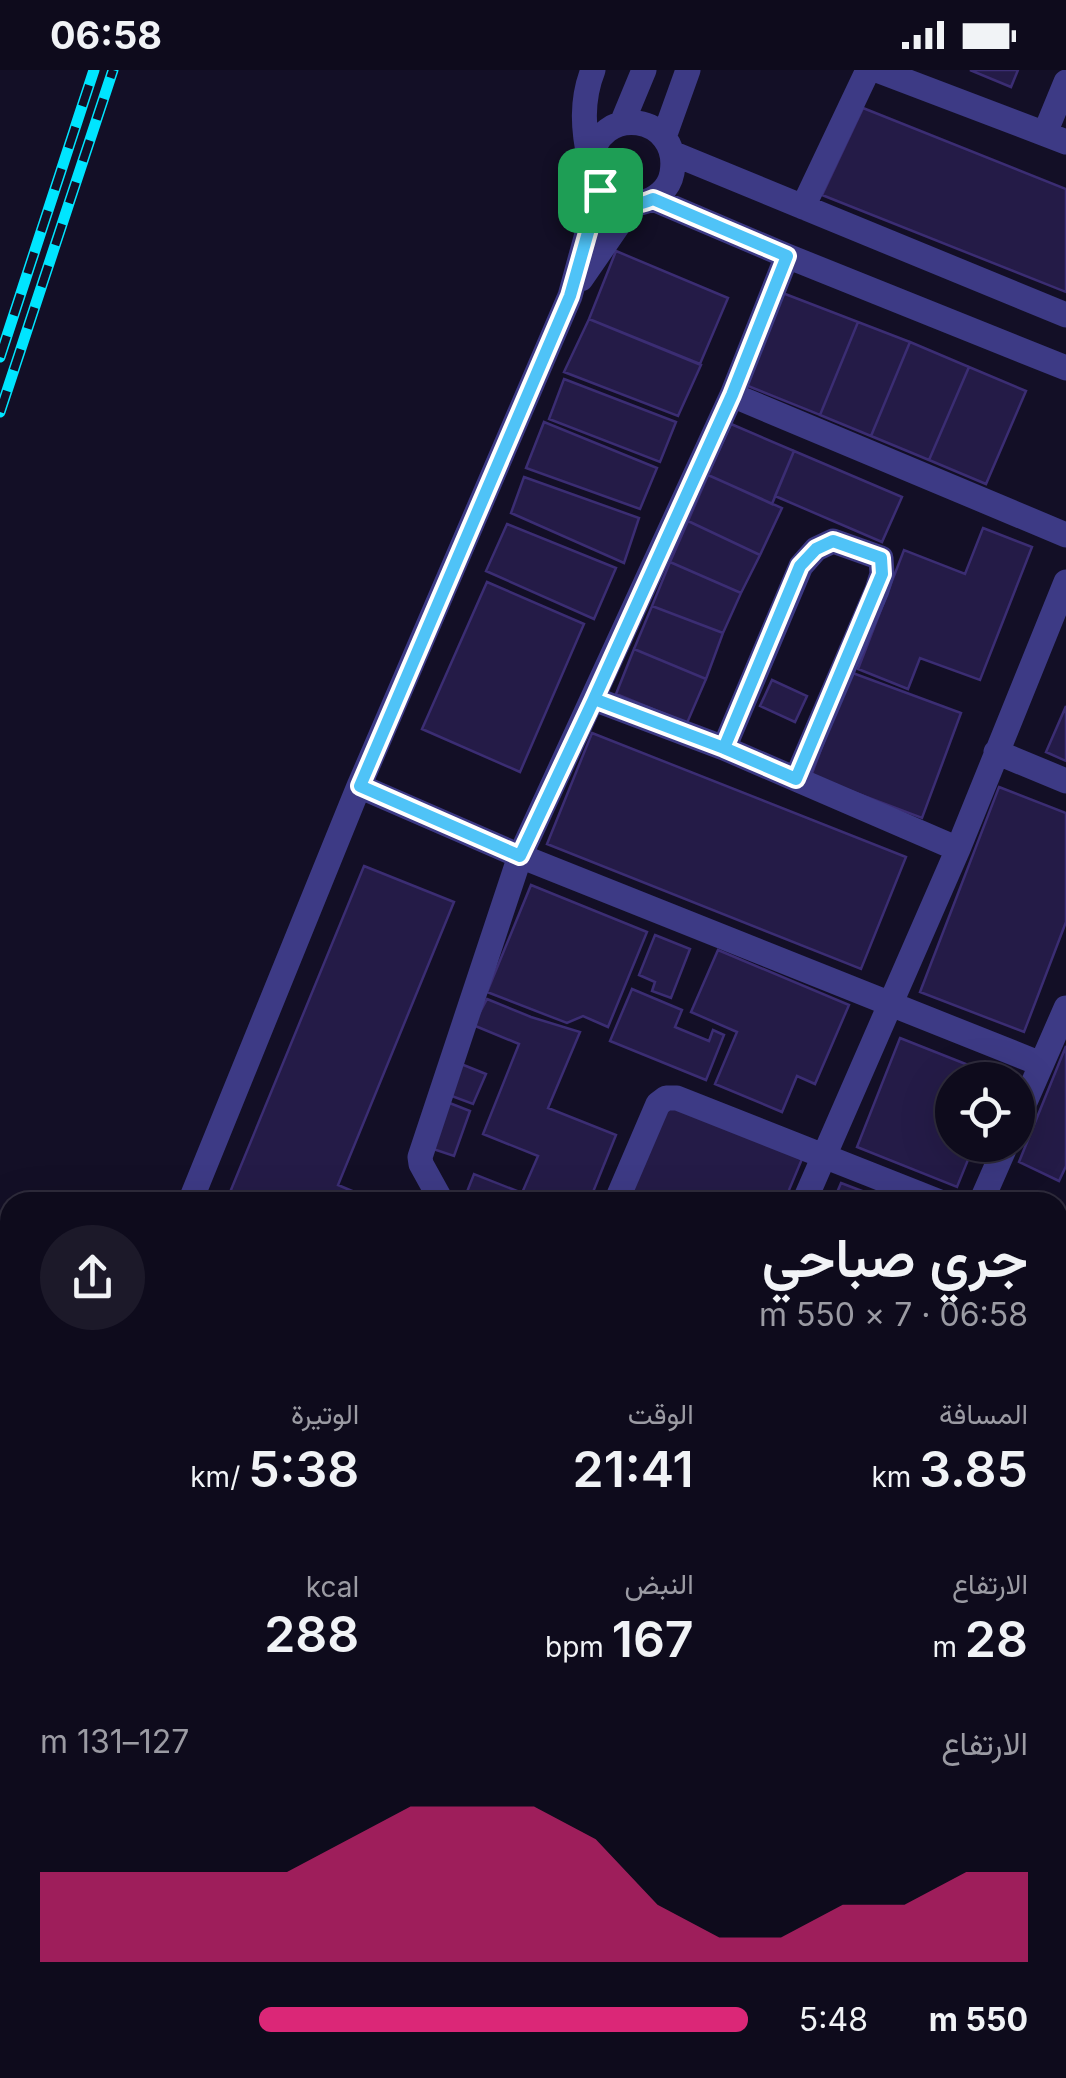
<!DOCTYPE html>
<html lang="ar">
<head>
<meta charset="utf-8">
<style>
	:root { --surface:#0e0b1c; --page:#1c1929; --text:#f1f3f6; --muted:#9b9ba3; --line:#2e2b3b; --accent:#db2777 }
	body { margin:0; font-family:Inter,Vazirmatn,sans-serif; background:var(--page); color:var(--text); direction:rtl; height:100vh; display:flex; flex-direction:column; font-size:38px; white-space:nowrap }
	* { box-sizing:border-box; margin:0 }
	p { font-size:32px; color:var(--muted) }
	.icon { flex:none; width:55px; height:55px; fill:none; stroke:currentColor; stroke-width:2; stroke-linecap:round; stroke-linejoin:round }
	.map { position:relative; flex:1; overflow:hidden; direction:ltr }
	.details { position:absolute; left:0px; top:1122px; width:1068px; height:888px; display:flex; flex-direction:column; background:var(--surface); border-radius:30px 30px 0 0; box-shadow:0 10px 40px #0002,0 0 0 2px var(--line); direction:rtl }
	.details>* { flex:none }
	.buttons { position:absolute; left:935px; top:992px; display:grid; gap:20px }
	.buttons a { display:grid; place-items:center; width:100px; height:100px; border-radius:50%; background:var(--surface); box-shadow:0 10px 40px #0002,0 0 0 2px var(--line); font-size:50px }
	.pin { position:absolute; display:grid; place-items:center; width:85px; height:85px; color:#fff; margin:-42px; border-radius:20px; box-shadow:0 5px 15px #0006 }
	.round { display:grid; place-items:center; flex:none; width:105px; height:105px; border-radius:52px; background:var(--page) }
	.headline { display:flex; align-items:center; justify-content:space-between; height:170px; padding:0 40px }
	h1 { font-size:55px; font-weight:600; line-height:75px }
	.metrics { display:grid; grid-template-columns:repeat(3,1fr); gap:15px; height:170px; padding:10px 40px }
	.metrics div { display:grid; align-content:center }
	.metrics b { font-size:50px; font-weight:600 }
	.metrics small { font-size:28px; font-weight:400 }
	.metrics p { font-size:28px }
	.chart { height:280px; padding:20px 40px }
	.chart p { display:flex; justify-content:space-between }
	.chart svg { width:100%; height:180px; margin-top:10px; fill:var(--accent); opacity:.7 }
	ul { padding:0 40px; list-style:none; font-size:32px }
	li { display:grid; grid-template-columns:160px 120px 1fr; align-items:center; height:75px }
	li i { height:25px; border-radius:12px; background:var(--accent) }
	.status { display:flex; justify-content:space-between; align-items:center; height:70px; padding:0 50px; background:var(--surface); direction:ltr }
	.status svg { height:28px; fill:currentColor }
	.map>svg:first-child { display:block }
	.building { fill:#241b47; stroke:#3b2d73; stroke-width:2.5 }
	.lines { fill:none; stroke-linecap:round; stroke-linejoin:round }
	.minor { stroke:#3d3a85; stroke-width:25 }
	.rail-casing { stroke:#00e5ff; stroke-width:11 }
	.rail { stroke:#130f26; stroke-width:8; stroke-dasharray:22; stroke-linecap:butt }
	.route-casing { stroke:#fff; stroke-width:20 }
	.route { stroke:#4fc3f7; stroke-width:12 }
</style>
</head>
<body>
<div class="status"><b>06:58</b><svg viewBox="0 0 49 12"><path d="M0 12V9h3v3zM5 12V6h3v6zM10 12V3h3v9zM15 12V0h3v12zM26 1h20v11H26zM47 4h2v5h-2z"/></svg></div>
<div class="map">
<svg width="1066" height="2008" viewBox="0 0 1066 2008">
	<rect width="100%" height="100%" fill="#130f26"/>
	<path class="building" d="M970,0H1018L1011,17Z
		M863,38L1066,119V222L822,125Z
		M616,181L728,228L700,294L589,249Z
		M780,222L858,252L820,345L743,314Z
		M589,249L701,295L678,346L564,302Z
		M858,252L910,272L871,366L820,345Z
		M910,272L969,297L929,390L871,366Z
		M969,297L1026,321L986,414L929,390Z
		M564,309L676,352L660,392L549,349Z
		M544,352L657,398L640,439L526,398Z
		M731,354L794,381L772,434L708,405Z
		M794,381L902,427L882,472L775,426Z
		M708,405L782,438L760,485L688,451Z
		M524,407L639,448L624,493L511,443Z
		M688,451L760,485L741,523L670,492Z
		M507,454L616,498L594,549L486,501Z
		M983,458L1032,477L980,610L920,588L908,619L858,599L904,480L965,504Z
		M670,492L741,523L723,563L652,536Z
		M487,512L584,554L520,702L422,659Z
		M652,536L723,563L706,609L634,579Z
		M634,579L706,609L687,653L616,624Z
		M850,602L961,643L922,748L811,706Z
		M772,610L807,626L795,652L760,636Z
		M1066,636V691L1046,682Z
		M592,663L906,787L861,899L547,774Z
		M999,717L1066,743V852L1024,962L920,922Z
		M364,796L454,832L338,1115L378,1132H226Z
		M531,815L647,862L608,957L583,946L567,953L487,922Z
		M655,865L690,879L671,928L652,921L655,912L639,905Z
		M718,880L849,935L815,1014L797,1006L782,1042L715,1014L737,962L691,942Z
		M632,919L682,940L675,957L709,971L713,960L724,965L706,1010L610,971Z
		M487,929L531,947L580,962L548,1038L616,1065L589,1132H463L474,1104L522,1123L538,1086L483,1064L519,974L473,955Z
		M900,968L1001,1008L952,1010V1075H974L957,1117L857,1077Z
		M1066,976V1096L1059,1111L1019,1092Z
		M461,994L486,1004L473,1034L449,1025Z
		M447,1032L470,1041L454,1086L430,1078Z
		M668,1032L802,1089L784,1132H626Z
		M841,1113L891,1132H833Z
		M1058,1202L1066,1206V1254L1058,1250Z
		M0,1239L10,1243V1283L1,1306Z
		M1066,1402V1452L1058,1448V1424Z
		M1058,1563L1066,1567V1689L1058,1686Z
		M0,1719L10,1723V1906L0,1931Z
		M150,2000H186L182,2008H146Z
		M187,2000H219L215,2008H183Z
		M549,2000H780L779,2008H548Z"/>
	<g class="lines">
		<path class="minor" d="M877,0L1066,72
			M622,53L644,0
			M1045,63L1066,12
			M664,67L688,0
			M672,83L1066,245
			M590,93C598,31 682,45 672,103C666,135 620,145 599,120C593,111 592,101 590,91C583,60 581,30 593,0
			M653,129L787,186L1066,298
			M803,137L868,0
			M581,209L632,135
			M732,325L1066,465
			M594,629L724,678L958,779
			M724,678L801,496L816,479L833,471L881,488L882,504L877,520L796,709
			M996,682L1066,711
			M359,716L520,786L1041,994
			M1018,1048L1066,938
			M190,1132L359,716L570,226L599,120
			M442,1132L421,1094L420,1087L520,786L732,325L787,186
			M616,1132L658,1034L666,1028H677L940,1132
			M804,1132L958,779L1066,512
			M981,1132L1006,1075
			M1058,1177L1066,1180
			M1058,1385L1066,1364
			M0,1590L10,1566
			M0,1619L10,1623
			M1058,1793L1066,1798
			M1058,1885L1066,1890
			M27,2008L30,2000
			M248,2008L251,2000
			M447,2008L450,2000
			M857,2008L861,2000"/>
		<g class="rail-casing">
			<path id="rail" d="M0,287L94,0
				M0,342L113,0"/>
		</g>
		<use href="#rail" class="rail"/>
	</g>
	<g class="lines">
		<g class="route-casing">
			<path id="route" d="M600,120L570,226L360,716L520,786L594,629L724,678L800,496L816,479L833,471L881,488L882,504L796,709L724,678L594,629L732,325L787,186L653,129C633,138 616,135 600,120"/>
		</g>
		<use href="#route" class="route"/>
	</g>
</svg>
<div class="buttons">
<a><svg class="icon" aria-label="locate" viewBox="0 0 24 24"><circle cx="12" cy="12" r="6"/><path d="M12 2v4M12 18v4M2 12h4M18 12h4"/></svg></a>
</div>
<div class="pin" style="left:600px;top:120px;background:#1e9e55"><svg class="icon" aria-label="arrive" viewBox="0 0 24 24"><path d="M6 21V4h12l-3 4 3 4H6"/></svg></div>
<section class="details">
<div class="headline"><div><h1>جري صباحي</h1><p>06:58 · 7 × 550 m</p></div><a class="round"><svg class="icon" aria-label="share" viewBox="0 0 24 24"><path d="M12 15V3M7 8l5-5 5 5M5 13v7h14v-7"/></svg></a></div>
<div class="metrics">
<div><p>المسافة</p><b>3.85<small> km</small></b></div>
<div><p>الوقت</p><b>21:41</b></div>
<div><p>الوتيرة</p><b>5:38<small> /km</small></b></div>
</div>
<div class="metrics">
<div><p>الارتفاع</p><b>28<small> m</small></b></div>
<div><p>النبض</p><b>167<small> bpm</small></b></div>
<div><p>kcal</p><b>288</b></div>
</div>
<div class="chart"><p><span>الارتفاع</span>127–131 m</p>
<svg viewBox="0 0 160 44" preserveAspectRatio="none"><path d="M0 44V22L10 22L20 22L30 22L40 22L50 14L60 6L70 6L80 6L90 14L100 30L110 38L120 38L130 30L140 30L150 22L160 22V44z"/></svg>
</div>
<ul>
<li><b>550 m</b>5:48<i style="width:69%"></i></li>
</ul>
</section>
</div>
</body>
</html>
